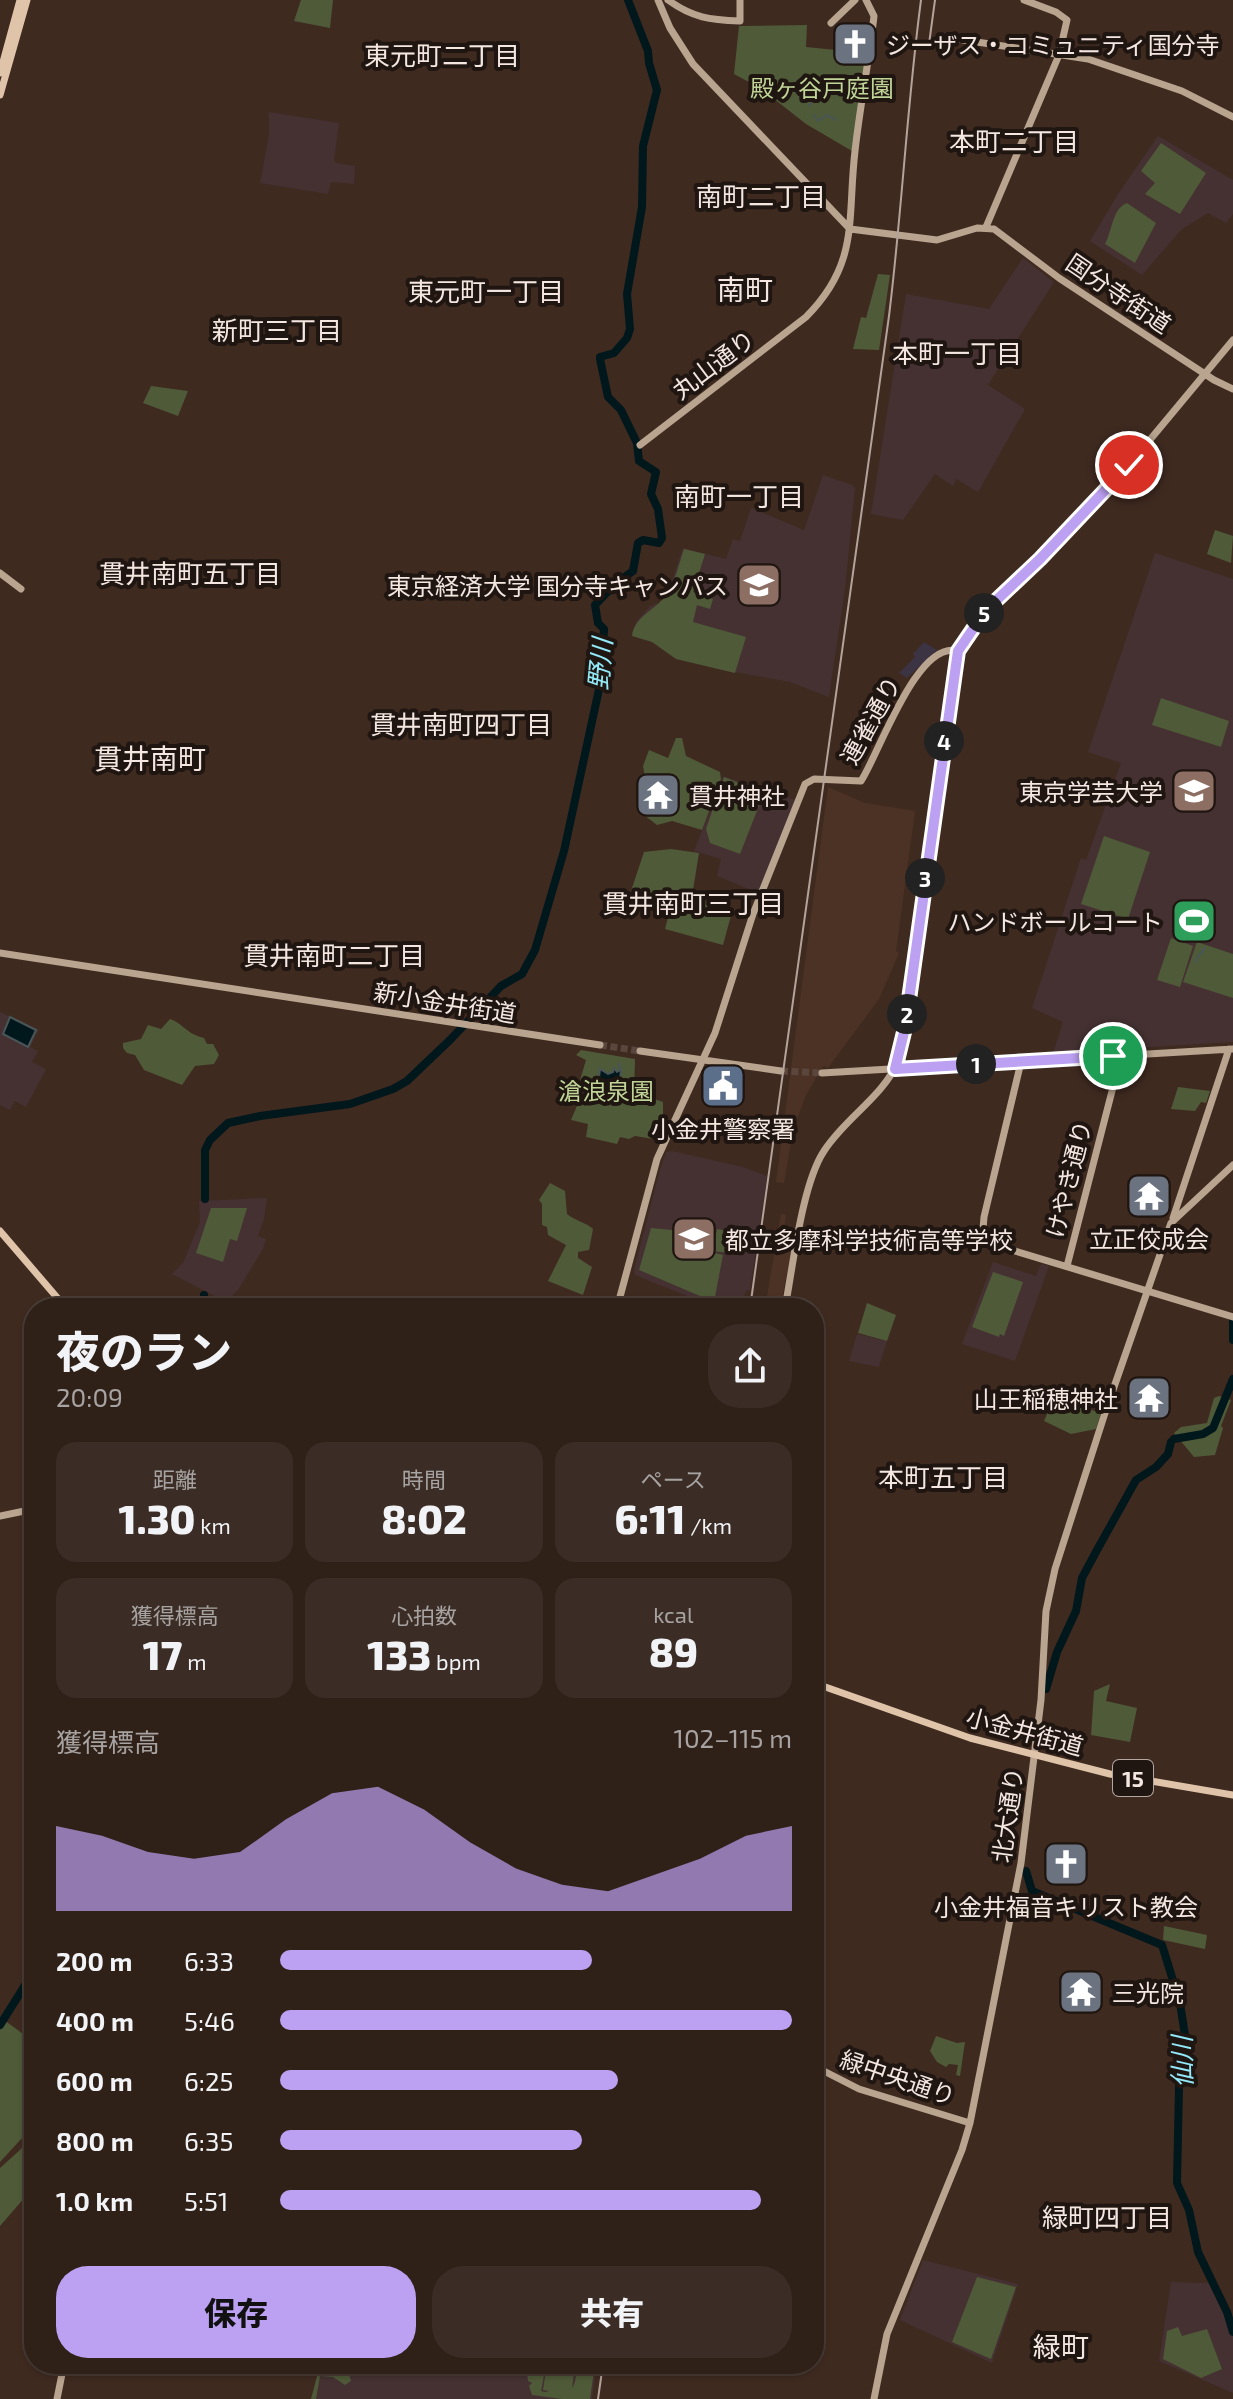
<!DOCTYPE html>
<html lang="ja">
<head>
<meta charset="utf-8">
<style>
	:root { --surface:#2f2018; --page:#3b2d25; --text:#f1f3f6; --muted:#a7a3a2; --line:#4a3e37; --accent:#bca0f2 }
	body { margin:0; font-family:"Exo 2","Noto Sans JP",sans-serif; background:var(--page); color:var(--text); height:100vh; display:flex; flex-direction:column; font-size:30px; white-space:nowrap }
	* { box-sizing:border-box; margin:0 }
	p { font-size:26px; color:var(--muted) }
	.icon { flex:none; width:44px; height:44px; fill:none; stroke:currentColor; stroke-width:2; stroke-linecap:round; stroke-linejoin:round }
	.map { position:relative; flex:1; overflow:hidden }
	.sheet { position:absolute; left:24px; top:1298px; width:800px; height:1076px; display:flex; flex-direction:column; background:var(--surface); border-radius:32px; box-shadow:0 2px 6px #0004,0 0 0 2px var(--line) }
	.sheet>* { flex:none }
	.pin { position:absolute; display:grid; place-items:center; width:68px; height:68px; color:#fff; margin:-34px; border:4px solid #fff; border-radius:50%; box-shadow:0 2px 8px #0007 }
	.km { position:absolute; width:40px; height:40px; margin:-20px; border-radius:50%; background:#222; color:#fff; font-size:22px; line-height:40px; text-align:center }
	.round { display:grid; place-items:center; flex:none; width:84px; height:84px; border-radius:32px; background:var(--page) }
	.summary { display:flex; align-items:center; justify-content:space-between; height:136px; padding:0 32px }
	h1 { font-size:44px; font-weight:800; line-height:60px }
	.metrics { display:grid; grid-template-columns:repeat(3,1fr); gap:12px; height:136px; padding:8px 32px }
	.metrics div { display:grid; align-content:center; border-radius:20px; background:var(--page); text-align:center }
	.metrics b { font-size:40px; font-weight:800 }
	.metrics small { font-size:22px; font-weight:400 }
	.metrics p { font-size:22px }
	.chart { height:224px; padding:16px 32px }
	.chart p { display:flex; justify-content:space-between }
	.chart svg { width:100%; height:144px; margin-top:8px; fill:var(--accent); opacity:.7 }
	.button { display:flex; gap:16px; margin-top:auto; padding:16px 32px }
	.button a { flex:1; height:92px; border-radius:32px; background:var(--accent); color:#111; font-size:32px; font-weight:800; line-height:92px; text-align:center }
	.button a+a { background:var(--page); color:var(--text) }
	ul { padding:0 32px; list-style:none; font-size:26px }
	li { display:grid; grid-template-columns:128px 96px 1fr; align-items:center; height:60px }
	li i { height:20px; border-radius:10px; background:var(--accent) }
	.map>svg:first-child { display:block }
	.commercial { fill:#3c3343 }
	.built { fill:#4c3225 }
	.education { fill:#453132 }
	.green { fill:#4f5a38 }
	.water { fill:#00171c; stroke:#495557; stroke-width:2 }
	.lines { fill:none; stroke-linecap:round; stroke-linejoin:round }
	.stream { stroke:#495557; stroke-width:2 }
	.river { stroke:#00171c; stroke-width:8 }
	.secondary-tunnel { stroke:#5a463d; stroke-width:7; stroke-dasharray:7 3.5; stroke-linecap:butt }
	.secondary { stroke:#b9a48f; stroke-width:7 }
	.primary { stroke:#dfc4aa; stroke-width:7 }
	.rail { stroke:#b3a39b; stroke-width:2 }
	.route-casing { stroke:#fff; stroke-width:16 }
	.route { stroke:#bca0f2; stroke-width:10 }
	.labels { text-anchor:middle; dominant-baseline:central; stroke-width:8; stroke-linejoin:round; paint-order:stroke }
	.shield { fill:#1f1511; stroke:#b4a7a2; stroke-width:2 }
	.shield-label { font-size:22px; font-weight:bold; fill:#f4e6e0 }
	.poi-label { font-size:24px; fill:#f4e6e0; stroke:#1f1511; text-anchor:start }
	.park-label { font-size:24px; fill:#bfd496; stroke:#1f1511 }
	.street-label { font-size:24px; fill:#f4e6e0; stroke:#1f1511 }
	.neighbourhood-label { font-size:26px; fill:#f4e6e0; stroke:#1f1511 }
	.water-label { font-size:26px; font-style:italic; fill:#93e9f8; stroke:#1f1511 }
	.quarter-label { font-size:28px; fill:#f4e6e0; stroke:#1f1511 }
</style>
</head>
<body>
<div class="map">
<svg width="1233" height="2399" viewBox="0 0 1233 2399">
	<rect width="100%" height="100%" fill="#3f2a20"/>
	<path class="commercial" d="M924,642L937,650L907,678L899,673L915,657L913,654Z"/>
	<path class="built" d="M828,787L865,803L915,811L896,951L899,953L879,999L828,1068L823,1066L806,1095L793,1130L784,1183L776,1182Z
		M781,1214L786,1215L784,1230L795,1232L780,1308H765Z"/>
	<path class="education" d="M269,112L339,123L334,160L336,163L355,166L354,184L331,182L328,194L260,183L269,135Z
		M1158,136L1233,180V214L1226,223L1208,213L1182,229L1142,275L1090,241L1118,194Z
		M1023,258L1054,282L988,385L1024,408V411L978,492L956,479L953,486L935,474L903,520L871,514L906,294L989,309Z
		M823,475L852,485L855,488L845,589L829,697L790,682L718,669L650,638L632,634L636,622L650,606L659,603L667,595L683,548L726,559L733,539L740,541L751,508L804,530Z
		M1155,553L1233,579V1042L1053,1053L1063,1022L1032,1008L1081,858L1086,860L1121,763L1088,752Z
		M723,776L795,800L758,893L717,876L721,859L694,851Z
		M0,1012L39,1030L30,1047L38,1051L32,1062L46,1069L26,1107L15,1101L10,1110L0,1105Z
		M672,1151L743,1167L767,1176L750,1290L746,1291L739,1308H717L635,1275L634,1270L660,1170L666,1152Z
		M267,1198L264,1219L258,1236L266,1239L263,1249L238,1290L226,1302L172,1274L183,1263L200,1222L199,1201Z
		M993,1262L1036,1276L1041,1264L1049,1266L1015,1361L962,1344Z
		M857,1334L887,1341L879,1367L849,1361Z
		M923,2260L1018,2284L992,2363L900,2320Z
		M1171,2282L1209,2283L1233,2333V2393L1159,2361Z
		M319,2364H597L592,2399H312Z"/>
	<path class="green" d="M301,0H333L330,28L294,21Z
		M807,25L806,47L866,53L852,151L806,124L760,88L734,74L739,26Z
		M1161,143L1206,173L1180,214L1145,194L1155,183L1141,171Z
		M1127,203L1156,223L1135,263L1105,244C1113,229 1112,209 1127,203Z
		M878,274L890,275L879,350L853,349L861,317L866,318Z
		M151,386L188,391L178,416L143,403Z
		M1215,530L1233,536L1231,563L1207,554Z
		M684,549L705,554L693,592L713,599L710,609L697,605L693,622L746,637L735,673L676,659L652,642L632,636C635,614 658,610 668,592C676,579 679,563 684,549Z
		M1161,698L1229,721L1221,747L1152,725Z
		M676,738H682L686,756L720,772L721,779L702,830L672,821L657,825L640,812V804L648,792L643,766L649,750L668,758Z
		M724,777L764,793L740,854L710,843L706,829Z
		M1104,836L1150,852L1128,919L1081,904Z
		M671,849L699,853L693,890L704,892L706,905L732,912L723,945L665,929L672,902L631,891L644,852Z
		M1180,909L1211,920L1207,933L1176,923Z
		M1171,938L1193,946L1180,987L1157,980Z
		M1197,942L1233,954V998L1183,982Z
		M170,1019C184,1024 185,1033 204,1038L207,1044H213L219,1055L214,1064L195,1066L182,1085L144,1070L135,1055L127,1053L123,1048V1043L141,1039L148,1025L161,1029Z
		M581,1050L635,1059L634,1092L663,1102V1118L669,1120L660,1140L635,1136L629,1139L620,1137L617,1144L586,1137L588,1124L571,1120L579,1101L574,1100L586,1060L576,1055Z
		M1178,1087L1210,1091L1206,1103L1201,1102L1195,1111L1171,1109Z
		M550,1183L565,1191L567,1214C576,1221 587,1223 593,1229L589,1250L578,1252V1258L592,1267L583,1295L548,1281L566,1245L548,1235L547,1227L542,1225V1204L539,1200Z
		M211,1208H247L237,1241L230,1239L223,1262L196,1253Z
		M651,1228L714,1234L711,1252L723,1255L714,1302L639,1270Z
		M717,1229L740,1233L736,1254L713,1251Z
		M993,1272L1023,1282L1004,1336L1000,1334L999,1337L972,1327Z
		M867,1303L896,1315L887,1341L858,1333Z
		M1219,1396L1231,1400L1221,1426L1223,1428L1215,1455L1194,1457L1174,1433L1181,1427L1207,1423L1214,1398Z
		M1054,1398L1101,1413L1096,1429L1071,1434L1044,1421Z
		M1110,1684L1106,1701L1137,1708L1130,1742L1091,1735L1094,1691Z
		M1164,1926L1207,1935L1205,1949L1163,1940Z
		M0,2017L34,2042V2125L0,2162Z
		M936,2036L957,2043L965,2042L960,2076L956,2075L958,2065L949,2064L946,2067L937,2062L930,2051Z
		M34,2132V2182L26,2196L0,2226V2168L20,2150Z
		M977,2277L1016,2287L991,2359L952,2342Z
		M1178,2327L1182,2336L1207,2329L1222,2369L1201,2378L1163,2359L1167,2331Z
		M537,2364H546L541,2391L545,2392L549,2391L543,2390L547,2364H575L572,2388C577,2382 575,2372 579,2364H595L590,2399H562L532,2395L529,2386L532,2383L528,2381L527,2372L531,2368L535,2369Z
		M319,2369H328L349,2374L351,2381L345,2385L333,2377L320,2376L316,2399H311Z"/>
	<path class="water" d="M10,1017L36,1030L28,1047L3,1034Z
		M619,1063L621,1071L618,1093L621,1095L608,1092L604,1096L593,1094L598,1092L595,1088L588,1094H578L579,1092L588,1093L591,1088L598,1086L600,1069L608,1074L613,1072L614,1068L617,1072L620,1070Z"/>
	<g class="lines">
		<path class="stream" d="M809,106L812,101
			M814,115L818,121L827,115L836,120
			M659,790L675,793
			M1196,962V959L1205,948"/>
		<path class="river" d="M205,1199V1150L210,1140L228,1123L260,1116L350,1104L393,1089L407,1081L451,1039L501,986L522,974L535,950L564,851L601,680L604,629L598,623L595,605L615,584L633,571L638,543L643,540L659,543L662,538L658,509L651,494L656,472L639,461L637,443L621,410L608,397L600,359V357L614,353L627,338L630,329L627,294L642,207L643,146L657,90L649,63L648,51L628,0
			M204,1308V1295
			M1233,1321V1340
			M1174,1439L1203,1434L1213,1428L1233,1379
			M1046,1689L1057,1652L1076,1611L1082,1578L1097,1550L1136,1480L1156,1467L1168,1454L1171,1442
			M1026,1871L1032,1891L1162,1945L1180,2003L1186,2042L1179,2087L1177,2183L1189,2210L1198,2252L1227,2312L1233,2332
			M0,2025L34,1971"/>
		<path class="secondary-tunnel" d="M600,1045L640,1051
			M781,1071L822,1073"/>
		<path class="secondary" d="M658,0L670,28L693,64L850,229L937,240L977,228L994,229L1059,278L1214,380L1233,389
			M668,0C693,18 710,20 740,21V0
			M831,23L855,0
			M944,37L1088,59L1182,91L1233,117
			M986,227L1059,55L1067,20L1056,12L1024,0
			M640,445L806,317C860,263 847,219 855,151C860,106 869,61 874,16L866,0
			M0,573L21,589
			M0,953L600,1045
			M640,1051L781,1071
			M1021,1062L984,1217L982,1241L1233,1317
			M822,1073L1233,1049
			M1173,1218L1229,1049
			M1067,1266L1121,1056
			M617,1308L657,1159L715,1033L753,914L805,784L814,779L861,781C879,754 917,639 958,651
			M785,1308C793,1266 802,1184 824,1151C846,1117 882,1098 899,1060L958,651L986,610L1040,559L1129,465L1233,340
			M0,1516L34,1509
			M814,2066L859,2089L970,2123
			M57,2399L64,2364
			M874,2399L887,2334L962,2150L970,2123L1021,1863L1041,1700L1046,1611L1055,1569L1105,1413L1171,1223L1233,1165"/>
		<path class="primary" d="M0,73L20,0
			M0,95L27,0
			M0,1231L66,1308
			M814,1683L970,1738L1110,1774L1233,1795"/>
		<path class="rail" d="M929,44L935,0
			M750,1308L889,316C902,211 907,105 921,0
			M598,2399L603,2364"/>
	</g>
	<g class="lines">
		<g class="route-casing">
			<path id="route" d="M1113,1056L895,1069L905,1028L958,651L986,610L1040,559L1129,465"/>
		</g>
		<use href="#route" class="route"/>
	</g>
	<defs>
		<g id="church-square" transform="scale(2.3)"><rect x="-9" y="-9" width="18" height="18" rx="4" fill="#6b7280" stroke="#1f1511"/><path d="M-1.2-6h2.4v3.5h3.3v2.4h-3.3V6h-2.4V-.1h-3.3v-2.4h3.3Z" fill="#fff"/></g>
		<g id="university-square" transform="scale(2.3)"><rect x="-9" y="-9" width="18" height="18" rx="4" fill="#8d6e63" stroke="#1f1511"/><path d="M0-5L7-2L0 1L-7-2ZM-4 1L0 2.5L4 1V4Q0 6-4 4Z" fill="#fff"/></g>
		<g id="temple-square" transform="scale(2.3)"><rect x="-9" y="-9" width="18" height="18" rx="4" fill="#6b7280" stroke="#1f1511"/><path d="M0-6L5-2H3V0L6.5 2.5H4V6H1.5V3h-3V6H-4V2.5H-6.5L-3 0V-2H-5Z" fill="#fff"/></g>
		<g id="stadium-square" transform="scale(2.3)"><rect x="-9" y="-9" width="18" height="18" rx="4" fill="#2e9e5b" stroke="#1f1511"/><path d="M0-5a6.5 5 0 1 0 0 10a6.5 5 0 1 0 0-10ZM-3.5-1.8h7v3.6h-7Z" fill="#fff"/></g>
		<g id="civic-square" transform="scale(2.3)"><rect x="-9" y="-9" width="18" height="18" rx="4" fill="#5c6f8a" stroke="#1f1511"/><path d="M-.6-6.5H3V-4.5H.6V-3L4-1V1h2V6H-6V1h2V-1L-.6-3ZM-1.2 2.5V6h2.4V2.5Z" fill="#fff"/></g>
		<g id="school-square" transform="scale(2.3)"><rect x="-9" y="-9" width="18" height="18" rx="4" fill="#8d6e63" stroke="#1f1511"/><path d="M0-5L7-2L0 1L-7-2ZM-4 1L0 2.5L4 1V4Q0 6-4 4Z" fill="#fff"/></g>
	</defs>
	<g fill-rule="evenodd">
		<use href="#church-square" x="855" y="44"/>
		<use href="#university-square" x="759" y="585"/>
		<use href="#university-square" x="1194" y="791"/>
		<use href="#temple-square" x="658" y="795"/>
		<use href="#stadium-square" x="1194" y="921"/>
		<use href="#civic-square" x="723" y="1086"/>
		<use href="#temple-square" x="1149" y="1196"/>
		<use href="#school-square" x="694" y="1239"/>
		<use href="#temple-square" x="1149" y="1398"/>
		<use href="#church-square" x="1066" y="1864"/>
		<use href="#temple-square" x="1081" y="1992"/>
	</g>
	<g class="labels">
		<rect class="shield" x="1113" y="1760" width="40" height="36" rx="6"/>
		<g class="shield-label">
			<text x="1133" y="1778">15</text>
		</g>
		<g class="poi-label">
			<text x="886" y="44">ジーザス・コミュニティ国分寺</text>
			<text x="728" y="585" text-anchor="end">東京経済大学 国分寺キャンパス</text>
			<text x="1163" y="791" text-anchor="end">東京学芸大学</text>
			<text x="689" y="795">貫井神社</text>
			<text x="1163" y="921" text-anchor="end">ハンドボールコート</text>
			<text x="723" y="1128" text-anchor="middle">小金井警察署</text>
			<text x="1149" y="1238" text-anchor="middle">立正佼成会</text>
			<text x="725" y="1239">都立多摩科学技術高等学校</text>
			<text x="1118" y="1398" text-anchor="end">山王稲穂神社</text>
			<text x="1066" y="1906" text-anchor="middle">小金井福音キリスト教会</text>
			<text x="1112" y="1992">三光院</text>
		</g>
		<g class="park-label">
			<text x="822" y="87">殿ヶ谷戸庭園</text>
			<text x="606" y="1090">滄浪泉園</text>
		</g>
		<g class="street-label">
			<text transform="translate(1119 293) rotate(34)">国分寺街道</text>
			<text transform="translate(713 364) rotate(-37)">丸山通り</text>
			<text transform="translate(870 720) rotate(-61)">連雀通り</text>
			<text transform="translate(445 1002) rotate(9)">新小金井街道</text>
			<text transform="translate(1068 1179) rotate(-76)">けやき通り</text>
			<text transform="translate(1025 1731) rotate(15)">小金井街道</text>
			<text transform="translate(1007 1815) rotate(-82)">北大通り</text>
			<text transform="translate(898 2077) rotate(19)">緑中央通り</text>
		</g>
		<g class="neighbourhood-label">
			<text x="442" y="54">東元町二丁目</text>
			<text x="1014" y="140">本町二丁目</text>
			<text x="761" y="195">南町二丁目</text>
			<text x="486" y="290">東元町一丁目</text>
			<text x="277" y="329">新町三丁目</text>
			<text x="957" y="352">本町一丁目</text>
			<text x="739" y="495">南町一丁目</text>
			<text x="190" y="572">貫井南町五丁目</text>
			<text x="461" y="723">貫井南町四丁目</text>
			<text x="693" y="902">貫井南町三丁目</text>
			<text x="334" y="954">貫井南町二丁目</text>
			<text x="943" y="1476">本町五丁目</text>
			<text x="1107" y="2216">緑町四丁目</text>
		</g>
		<g class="water-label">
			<text transform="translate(599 664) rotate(-85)">野川</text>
			<text transform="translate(1181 2062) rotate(-91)">仙川</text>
		</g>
		<g class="quarter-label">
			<text x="745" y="289">南町</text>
			<text x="150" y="758">貫井南町</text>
			<text x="1061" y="2346">緑町</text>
		</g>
	</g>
</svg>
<div class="pin" style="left:1113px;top:1056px;background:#1e9e55"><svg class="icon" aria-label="arrive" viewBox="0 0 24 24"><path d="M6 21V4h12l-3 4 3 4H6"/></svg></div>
<div class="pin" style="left:1129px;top:465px;background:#d93025"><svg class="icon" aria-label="check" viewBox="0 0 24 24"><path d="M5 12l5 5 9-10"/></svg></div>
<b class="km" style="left:976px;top:1064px">1</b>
<b class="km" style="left:907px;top:1014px">2</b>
<b class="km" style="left:925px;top:878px">3</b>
<b class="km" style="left:944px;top:741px">4</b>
<b class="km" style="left:984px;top:613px">5</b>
<section class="sheet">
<div class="summary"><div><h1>夜のラン</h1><p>20:09</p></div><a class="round"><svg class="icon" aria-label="share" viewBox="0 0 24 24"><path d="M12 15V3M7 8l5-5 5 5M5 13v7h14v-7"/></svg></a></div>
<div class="metrics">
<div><p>距離</p><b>1.30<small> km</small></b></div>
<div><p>時間</p><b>8:02</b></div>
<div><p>ペース</p><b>6:11<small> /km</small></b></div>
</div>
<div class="metrics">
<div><p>獲得標高</p><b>17<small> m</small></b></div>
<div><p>心拍数</p><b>133<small> bpm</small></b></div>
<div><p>kcal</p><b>89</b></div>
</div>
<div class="chart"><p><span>獲得標高</span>102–115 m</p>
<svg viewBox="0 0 160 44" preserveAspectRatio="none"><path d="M0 44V18L10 21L20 26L30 28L40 26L50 16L60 8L70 6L80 13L90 23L100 31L110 36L120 38L130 33L140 28L150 21L160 18V44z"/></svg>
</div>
<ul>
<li><b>200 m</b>6:33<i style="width:61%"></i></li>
<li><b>400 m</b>5:46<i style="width:100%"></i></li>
<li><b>600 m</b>6:25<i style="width:66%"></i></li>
<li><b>800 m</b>6:35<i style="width:59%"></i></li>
<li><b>1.0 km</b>5:51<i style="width:94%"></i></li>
</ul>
<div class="button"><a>保存</a><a>共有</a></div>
</section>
</div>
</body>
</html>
